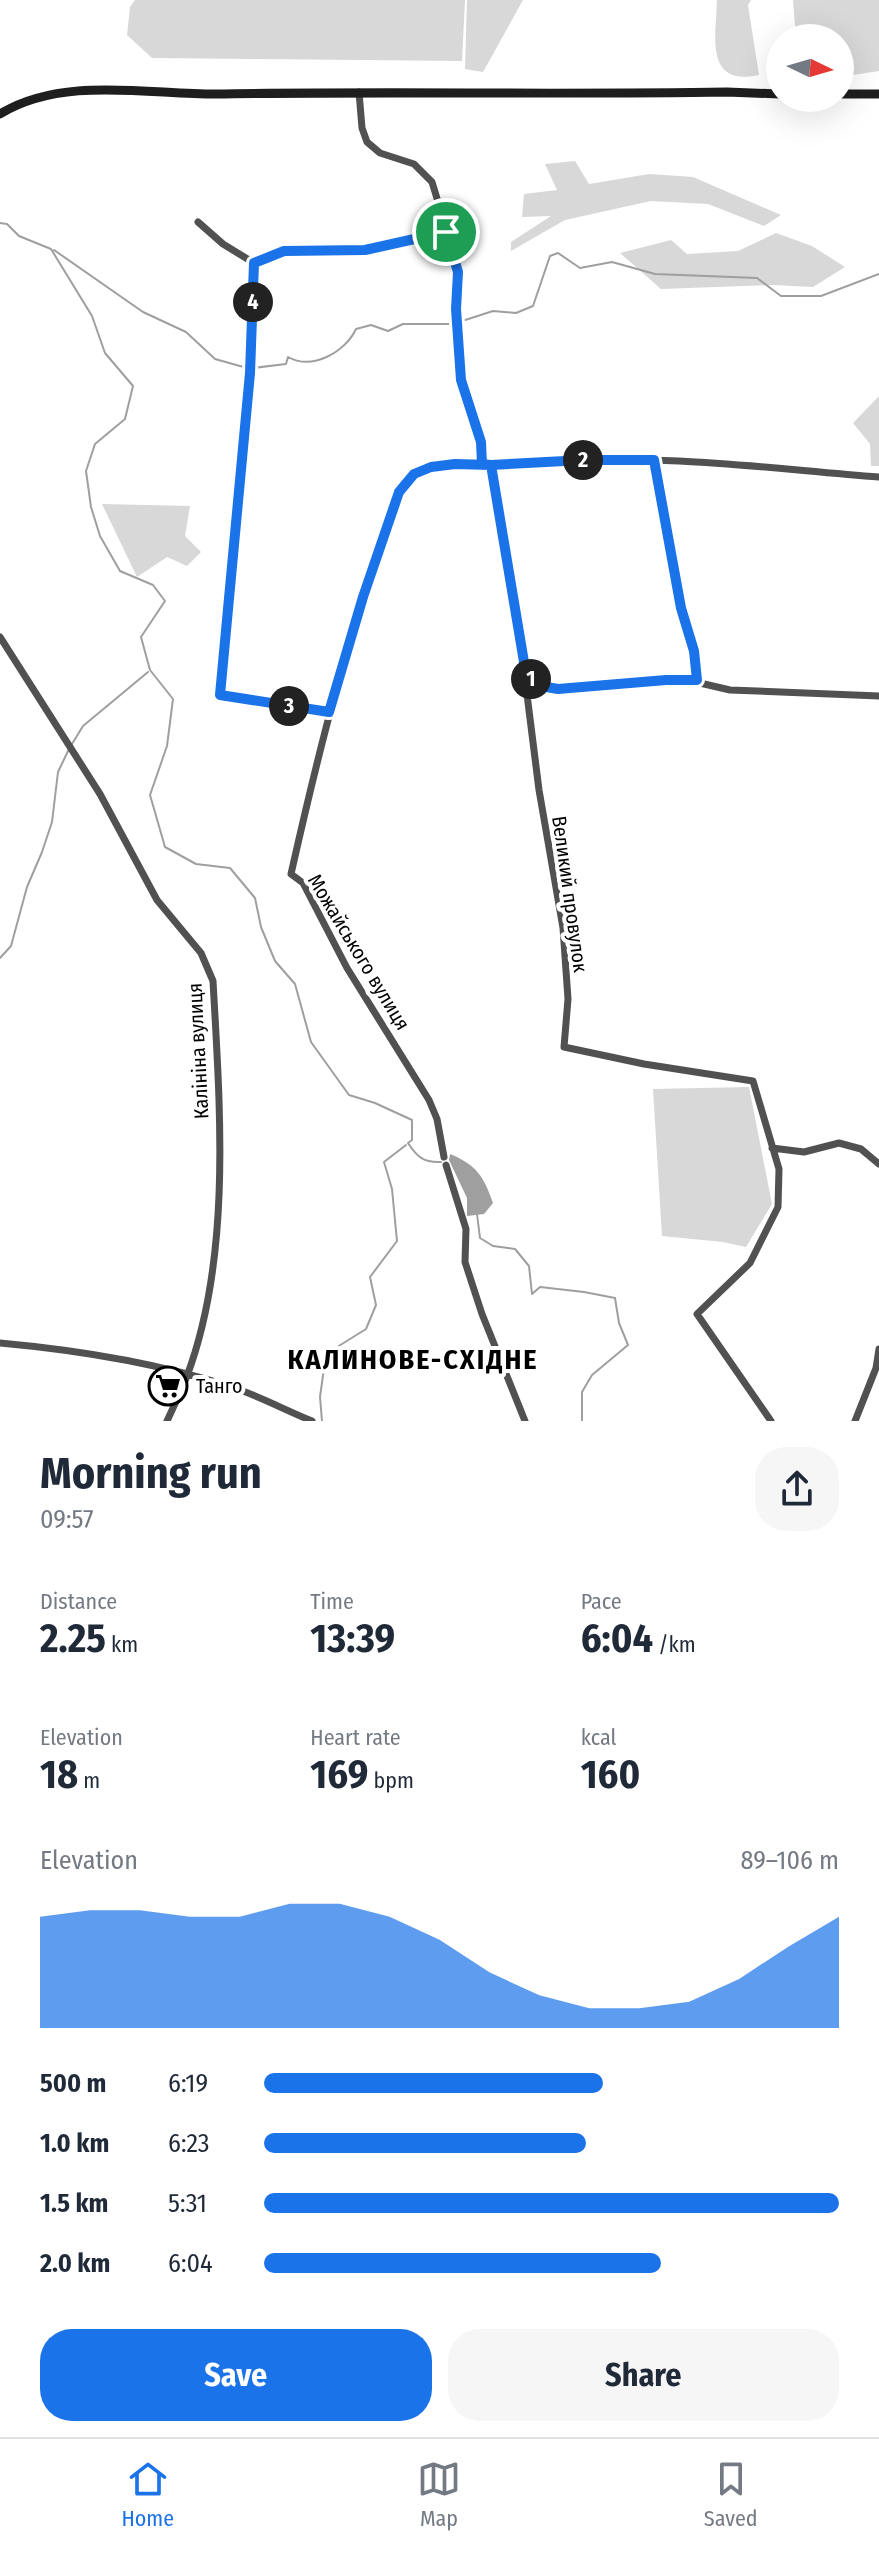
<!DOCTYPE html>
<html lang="en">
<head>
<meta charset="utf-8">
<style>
	:root { --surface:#fff; --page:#f6f6f7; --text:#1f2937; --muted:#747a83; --line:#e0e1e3; --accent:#1a73e8 }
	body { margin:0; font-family:"Fira Sans Condensed",sans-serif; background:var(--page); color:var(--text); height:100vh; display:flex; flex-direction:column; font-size:30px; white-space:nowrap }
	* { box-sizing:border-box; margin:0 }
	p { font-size:26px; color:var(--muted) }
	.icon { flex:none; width:44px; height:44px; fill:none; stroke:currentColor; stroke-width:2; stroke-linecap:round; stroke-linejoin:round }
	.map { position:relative; height:1421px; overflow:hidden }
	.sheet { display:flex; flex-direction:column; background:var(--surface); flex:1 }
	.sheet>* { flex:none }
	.needle { width:52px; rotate:95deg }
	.buttons { position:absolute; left:766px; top:24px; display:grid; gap:16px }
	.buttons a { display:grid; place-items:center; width:88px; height:88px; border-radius:50%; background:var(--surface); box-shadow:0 8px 32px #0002; font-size:40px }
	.pin { position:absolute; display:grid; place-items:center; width:68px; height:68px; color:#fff; margin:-34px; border:4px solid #fff; border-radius:50%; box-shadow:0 2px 8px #0007 }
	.km { position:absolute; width:40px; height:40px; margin:-20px; border-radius:50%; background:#222; color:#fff; font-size:22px; line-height:40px; text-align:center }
	.round { display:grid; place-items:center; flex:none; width:84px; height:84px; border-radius:32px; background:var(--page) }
	.overview { display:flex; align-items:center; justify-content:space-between; height:136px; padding:0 40px }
	h1 { font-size:44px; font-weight:700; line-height:60px }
	.metrics { display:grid; grid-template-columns:repeat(3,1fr); gap:12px; height:136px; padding:8px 40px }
	.metrics div { display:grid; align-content:center }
	.metrics b { font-size:40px; font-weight:700 }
	.metrics small { font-size:22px; font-weight:400 }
	.metrics p { font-size:22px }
	.chart { height:224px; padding:16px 40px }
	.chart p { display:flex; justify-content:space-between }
	.chart svg { width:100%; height:144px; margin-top:8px; fill:var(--accent); opacity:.7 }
	.cta { display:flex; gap:16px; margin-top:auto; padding:16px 40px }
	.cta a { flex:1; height:92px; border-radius:32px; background:var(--accent); color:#fff; font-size:32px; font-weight:700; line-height:92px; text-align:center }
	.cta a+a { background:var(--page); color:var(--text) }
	ul { padding:0 40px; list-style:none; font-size:26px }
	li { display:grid; grid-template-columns:128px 96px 1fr; align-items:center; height:60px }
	li i { height:20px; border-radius:10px; background:var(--accent) }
	.tabs { display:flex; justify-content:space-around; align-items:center; height:112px; border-top:2px solid var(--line); background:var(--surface); font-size:22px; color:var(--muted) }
	.tabs a { display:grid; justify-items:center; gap:4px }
	.tabs .selected { color:var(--accent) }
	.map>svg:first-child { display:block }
	.green { fill:#d8d8d8 }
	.water { fill:#9f9f9f }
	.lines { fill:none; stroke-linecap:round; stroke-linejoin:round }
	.stream { stroke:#9f9f9f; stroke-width:2 }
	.street { stroke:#515151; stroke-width:7 }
	.secondary { stroke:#1e1e1e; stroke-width:9 }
	.route-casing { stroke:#fff; stroke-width:16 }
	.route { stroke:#1a73e8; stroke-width:10 }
	.labels { text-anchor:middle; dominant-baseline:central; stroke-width:8; stroke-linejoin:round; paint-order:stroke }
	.street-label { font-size:20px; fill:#000; stroke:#fff }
	.poi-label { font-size:20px; fill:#000; stroke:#fff; text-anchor:start }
	.district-label { font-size:28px; font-weight:bold; letter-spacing:2px; fill:#000; stroke:#fff }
</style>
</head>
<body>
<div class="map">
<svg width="879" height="1421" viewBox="0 0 879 1421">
	<rect width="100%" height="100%" fill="#fff"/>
	<path class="green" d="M135,0H465L462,61L152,58L127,35L130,7Z
		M467,0H523L483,72L465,69Z
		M717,0H751L748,5L759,75C704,87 716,36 717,0Z
		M793,0H879V71L840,77V38H800L795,26Z
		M575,161L589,184L649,174L693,177L781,215L764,226L708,204L651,201L565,220L511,251V242L551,216L522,217L524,194L557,190L545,164Z
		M776,233L812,246L845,267L813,287L773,285L661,289L620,253L671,240L687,254L738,251Z
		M879,396V466H871L870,444L853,423Z
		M102,504L190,506L185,536L201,552L187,566L167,557L137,577Z
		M749,1087L772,1204L746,1247L723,1242L662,1236L653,1089Z"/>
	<path class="water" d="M450,1154C477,1165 484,1177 493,1203L484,1214L467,1216V1198L449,1160Z"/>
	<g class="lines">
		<path class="stream" d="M0,223L7,224L19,236L51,249L92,316L105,353L133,386L125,419L95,444L86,471L91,507L100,536L120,571L153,585L165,601L141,637L150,670L173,699L167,746L150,795L165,847L196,864L230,868L255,898L261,927L275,961L295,984L311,1042L349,1095L375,1103L412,1120V1140L408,1143C417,1157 424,1163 441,1162
			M54,250L143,312L186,332L215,359L247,368
			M459,322L493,311L516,313L533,306L550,256L558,253L580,268L612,262L655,274L757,278L781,296H821L879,274
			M253,368L286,364L288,357C313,371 346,351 356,329L371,325L388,331L403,324H453
			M72,744L83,726L148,672
			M0,958L11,946L27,887L42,852L52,822L58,772L69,749
			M477,1214L480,1238L493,1246L515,1249L529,1266L532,1294L540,1287L584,1292L615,1298L619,1323L628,1345L592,1375L582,1392V1421
			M322,1421L320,1397L326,1354L366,1329L376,1305L370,1277L397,1241L392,1189L384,1162L406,1145"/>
		<path class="street" d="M359,92L362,128L367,142L380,153L414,164L432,182L456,261L458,272L456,309L461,380L481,442L482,464
			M198,222L223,244L254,263
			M654,460L681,608L694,651L697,680
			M491,465L514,591L539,790L563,928L568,999L564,1047L644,1064L753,1081L779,1169L778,1207L750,1263L697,1314L771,1421
			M0,637L100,794L157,900L201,953L213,981C220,1107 232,1256 187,1376C181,1391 174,1406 167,1421
			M526,674L540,686L558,689L687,680L730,690L879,696
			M329,712L220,695L250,373L254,263L284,251L365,250L446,232
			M772,1148L804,1152L839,1143L861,1149L879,1164
			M444,1157L437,1119L429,1100L347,968L303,883L291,874C316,763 343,653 381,545C389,523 394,491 414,475C436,457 471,466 497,465C557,462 618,458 679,461C746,464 812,472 879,477
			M446,1165L466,1229L465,1262L482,1314L525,1421
			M0,1343C77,1350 158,1363 232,1387C259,1396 285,1410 312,1421
			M855,1421L876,1368L879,1349"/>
		<path class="secondary" d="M840,94H879
			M0,114C62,76 146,94 215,94C386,91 556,95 727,92L780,94"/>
	</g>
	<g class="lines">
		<g class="route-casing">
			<path id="route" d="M446,232L458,272L456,309L461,380L481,442L482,464L491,465L526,674L540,686L558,689L666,680H697L694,651L681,608L654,460H584L491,465L455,464L431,467L414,474L399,492L363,597L329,712L220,695L250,373L254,263L284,251L365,250L446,232"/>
		</g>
		<use href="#route" class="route"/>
	</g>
	<defs>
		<g id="supermarket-ring" transform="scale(2)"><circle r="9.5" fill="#fff" stroke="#000" stroke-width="1.5"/><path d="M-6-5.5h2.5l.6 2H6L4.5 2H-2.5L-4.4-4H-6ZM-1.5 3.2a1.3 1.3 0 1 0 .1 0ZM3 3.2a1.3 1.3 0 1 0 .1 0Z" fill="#000"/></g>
	</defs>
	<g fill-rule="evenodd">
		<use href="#supermarket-ring" x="168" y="1386"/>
	</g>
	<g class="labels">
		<g class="street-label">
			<text transform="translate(570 894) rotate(82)">Великий провулок</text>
			<text transform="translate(359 952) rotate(59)">Можайського вулиця</text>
			<text transform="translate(198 1051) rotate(-93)">Калініна вулиця</text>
		</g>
		<g class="poi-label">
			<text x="196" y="1386">Танго</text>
		</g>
		<g class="district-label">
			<text x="413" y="1359">КАЛИНОВЕ-СХІДНЕ</text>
		</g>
	</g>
</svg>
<div class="buttons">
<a><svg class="needle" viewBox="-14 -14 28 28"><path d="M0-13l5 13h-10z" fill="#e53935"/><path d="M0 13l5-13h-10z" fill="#747a83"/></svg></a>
</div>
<div class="pin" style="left:446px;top:232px;background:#1e9e55"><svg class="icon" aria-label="arrive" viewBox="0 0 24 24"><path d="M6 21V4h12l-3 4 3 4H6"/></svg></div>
<b class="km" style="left:531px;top:679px">1</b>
<b class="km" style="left:583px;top:460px">2</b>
<b class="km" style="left:289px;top:706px">3</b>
<b class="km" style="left:253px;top:302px">4</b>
</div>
<section class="sheet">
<div class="overview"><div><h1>Morning run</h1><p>09:57</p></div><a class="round"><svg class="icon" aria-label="share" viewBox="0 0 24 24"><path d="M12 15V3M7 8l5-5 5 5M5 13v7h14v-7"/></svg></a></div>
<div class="metrics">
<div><p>Distance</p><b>2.25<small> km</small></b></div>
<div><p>Time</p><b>13:39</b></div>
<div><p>Pace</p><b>6:04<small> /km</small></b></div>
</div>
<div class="metrics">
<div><p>Elevation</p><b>18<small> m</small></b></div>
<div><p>Heart rate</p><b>169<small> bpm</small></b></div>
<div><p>kcal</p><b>160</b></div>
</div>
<div class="chart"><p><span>Elevation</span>89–106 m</p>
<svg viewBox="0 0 160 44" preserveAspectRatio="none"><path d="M0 44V10L10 8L20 8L30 10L40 10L50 6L60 6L70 10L80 17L90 27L100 34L110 38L120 38L130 36L140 29L150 19L160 10V44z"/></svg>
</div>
<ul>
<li><b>500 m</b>6:19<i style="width:59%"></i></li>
<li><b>1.0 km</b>6:23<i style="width:56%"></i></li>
<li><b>1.5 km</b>5:31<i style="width:100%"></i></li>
<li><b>2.0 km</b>6:04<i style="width:69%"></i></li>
</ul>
<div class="cta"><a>Save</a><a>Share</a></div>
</section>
<nav class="tabs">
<a class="selected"><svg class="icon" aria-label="home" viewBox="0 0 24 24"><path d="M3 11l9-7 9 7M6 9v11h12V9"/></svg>Home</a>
<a><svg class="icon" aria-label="map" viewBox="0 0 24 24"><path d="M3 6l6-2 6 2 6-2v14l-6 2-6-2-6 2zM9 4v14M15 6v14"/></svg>Map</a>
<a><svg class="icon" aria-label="saved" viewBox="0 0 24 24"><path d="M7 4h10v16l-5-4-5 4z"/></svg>Saved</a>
</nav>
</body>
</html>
